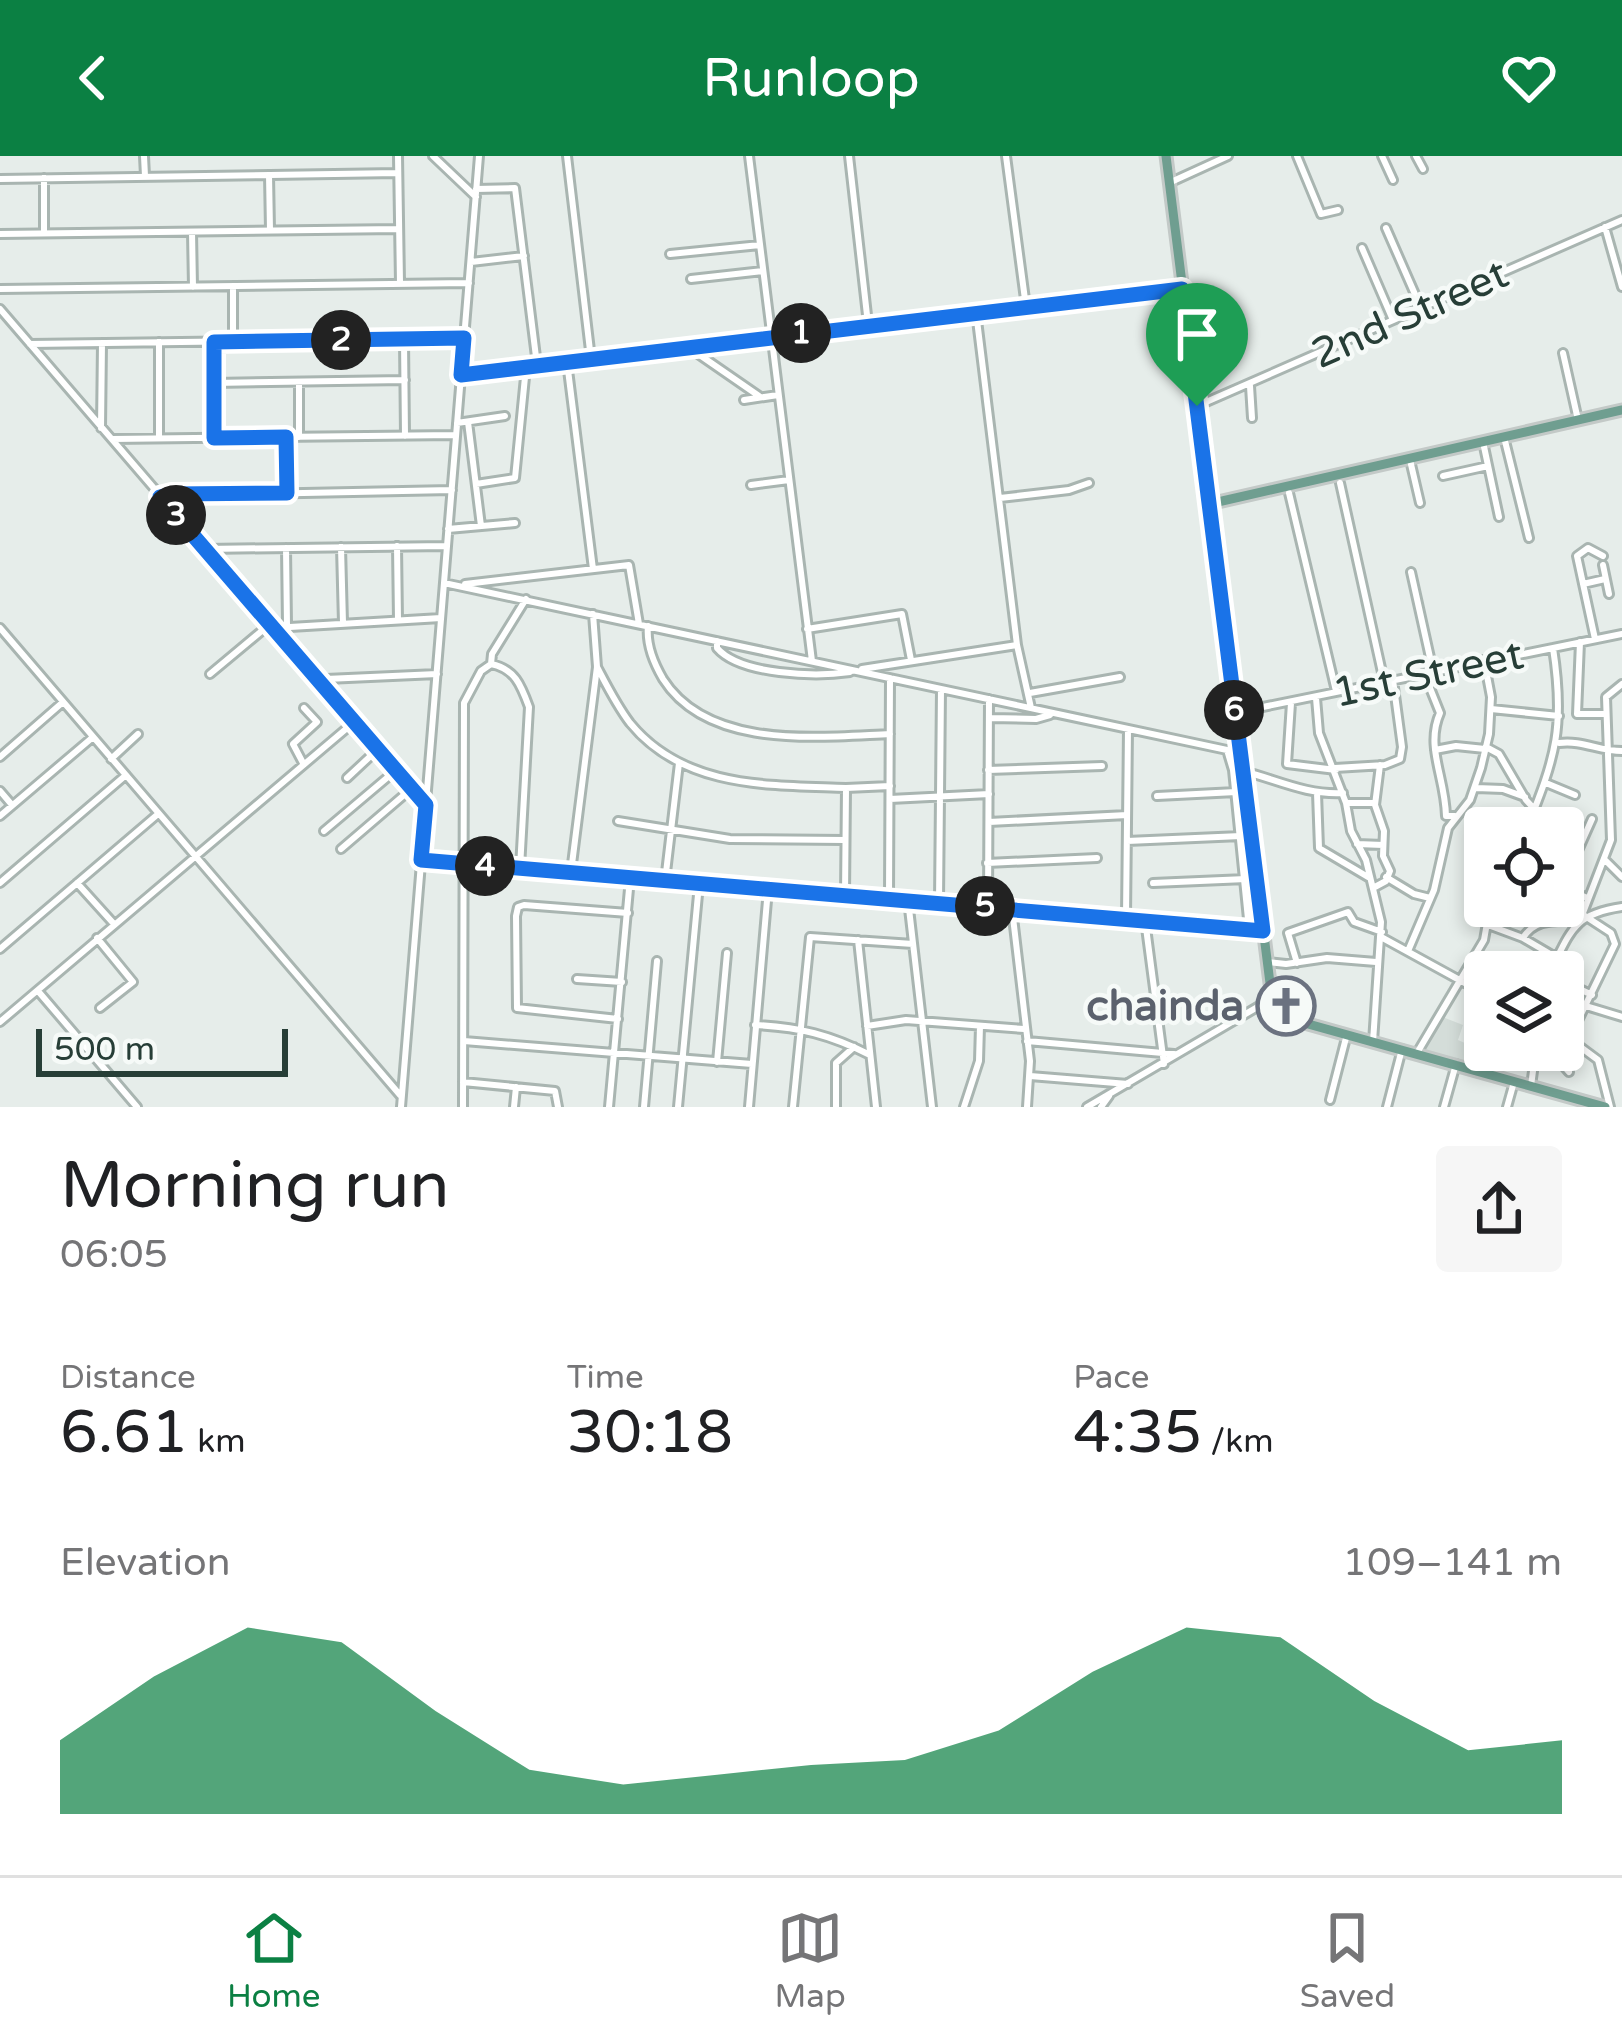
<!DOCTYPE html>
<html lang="en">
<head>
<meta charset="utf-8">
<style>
	:root { --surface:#fff; --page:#f6f6f6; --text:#202124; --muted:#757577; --line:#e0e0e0; --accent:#0b8043 }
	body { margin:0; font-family:"Varela Round",sans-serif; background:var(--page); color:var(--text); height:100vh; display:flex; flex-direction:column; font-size:45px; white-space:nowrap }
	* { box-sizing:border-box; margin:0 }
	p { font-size:39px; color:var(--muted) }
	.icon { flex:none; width:66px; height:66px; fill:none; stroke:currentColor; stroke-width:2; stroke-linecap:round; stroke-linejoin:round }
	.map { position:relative; height:951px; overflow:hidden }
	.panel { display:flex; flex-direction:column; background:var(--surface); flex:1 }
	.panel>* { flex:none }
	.buttons { position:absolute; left:1464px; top:651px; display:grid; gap:24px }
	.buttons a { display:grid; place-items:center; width:120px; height:120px; border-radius:12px; background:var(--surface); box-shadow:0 6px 18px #0003; font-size:60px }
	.scale { position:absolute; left:36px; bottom:30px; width:252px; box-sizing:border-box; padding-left:12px; border:6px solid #273e37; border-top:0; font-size:33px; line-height:42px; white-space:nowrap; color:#273e37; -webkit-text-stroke:9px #f6faf8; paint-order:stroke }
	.pin { position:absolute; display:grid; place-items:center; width:102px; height:102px; color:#fff; margin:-123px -51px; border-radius:50% 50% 50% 0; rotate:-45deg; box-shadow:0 0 12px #0007 }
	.pin .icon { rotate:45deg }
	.km { position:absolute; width:60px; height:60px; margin:-30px; border-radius:50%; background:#222; color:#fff; font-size:33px; line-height:60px; text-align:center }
	.round { display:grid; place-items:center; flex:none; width:126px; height:126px; border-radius:12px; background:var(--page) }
	.headline { display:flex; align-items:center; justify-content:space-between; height:204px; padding:0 60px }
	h1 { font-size:66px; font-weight:600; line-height:90px }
	.figures { display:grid; grid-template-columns:repeat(3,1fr); gap:18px; height:204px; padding:12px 60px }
	.figures div { display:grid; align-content:center }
	.figures b { font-size:60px; font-weight:600 }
	.figures small { font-size:33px; font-weight:400 }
	.figures p { font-size:33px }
	.chart { height:336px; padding:24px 60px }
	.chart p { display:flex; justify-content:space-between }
	.chart svg { width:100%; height:216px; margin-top:12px; fill:var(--accent); opacity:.7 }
	header { display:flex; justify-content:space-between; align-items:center; height:156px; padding:0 60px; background:var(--accent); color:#fff; font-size:54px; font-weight:600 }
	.tab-bar { display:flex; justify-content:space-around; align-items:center; height:168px; border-top:3px solid var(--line); background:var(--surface); font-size:33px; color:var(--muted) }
	.tab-bar a { display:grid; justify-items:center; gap:6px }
	.tab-bar .on { color:var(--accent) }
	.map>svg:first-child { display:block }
	.built { fill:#d4ddd9 }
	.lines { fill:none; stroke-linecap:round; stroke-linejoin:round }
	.minor-casing { stroke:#a9b5b1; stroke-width:12 }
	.major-casing { stroke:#c3c9c7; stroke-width:15 }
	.minor { stroke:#fff; stroke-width:6 }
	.major { stroke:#6f9e90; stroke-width:9 }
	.route-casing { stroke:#fff; stroke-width:24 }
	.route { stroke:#1a73e8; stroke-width:15 }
	.labels { text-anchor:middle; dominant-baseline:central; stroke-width:9; stroke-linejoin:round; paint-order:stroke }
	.street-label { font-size:42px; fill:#273e37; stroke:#f6faf8 }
	.worship-label { font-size:42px; font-weight:bold; fill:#5b616d; stroke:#f6faf8; text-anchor:end }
</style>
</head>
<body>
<header><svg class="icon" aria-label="back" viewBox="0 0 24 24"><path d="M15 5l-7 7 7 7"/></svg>Runloop<svg class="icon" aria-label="heart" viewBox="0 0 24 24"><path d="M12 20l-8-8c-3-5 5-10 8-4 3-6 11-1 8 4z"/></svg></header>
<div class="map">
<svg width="1622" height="951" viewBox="0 0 1622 951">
	<rect width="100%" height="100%" fill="#e6edea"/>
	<path class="built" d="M1440,860L1463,869L1458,884L1481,894L1475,910L1420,894Z"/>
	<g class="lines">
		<g class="minor-casing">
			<path id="minor" d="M144,0L145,20
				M398,0L400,127
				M433,0L476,41
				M567,0L591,203
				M749,0L812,505
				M849,0L868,168
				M1006,0L1026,151
				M1297,0L1321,58L1338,54
				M1382,0L1393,24
				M1416,0L1423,13
				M269,19L270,74
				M44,22V77
				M0,23L398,17
				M1171,26L1228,0
				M476,33L515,32L537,209
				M1605,71L1622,131
				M1386,72L1421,152
				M192,76L193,131
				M0,78L399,73
				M1362,92L1393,164
				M670,98L760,89
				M471,106L524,100
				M691,123L763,115
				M233,130V185
				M0,133L469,127
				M0,153L426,649
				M976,156L1017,489L1031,552
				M404,184L405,280
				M214,186V282
				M30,188L464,182
				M691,193L759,240
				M1563,197L1578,264
				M567,206L593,413
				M461,219L1182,133
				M213,227L405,224
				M1250,230L1252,262
				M744,244L778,239
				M1197,250L1622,64
				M468,266L481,370
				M457,267L505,260
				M101,272L102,187
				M286,281L287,337
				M299,281V226
				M1504,281L1529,382
				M159,282V186
				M112,283L456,279
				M1483,286L1499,361
				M1410,304L1420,347
				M1443,320L1488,310
				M1340,327L1383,521
				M476,328L515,322L526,211
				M751,329L789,324
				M1289,337L1336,535
				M162,340L452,334
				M1000,342L1069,334L1089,327
				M448,373L515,367
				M397,390L398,464
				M341,391L343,467
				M286,392L287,469
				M205,393L447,390
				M1603,409L1609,438
				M1411,416L1433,515
				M444,427L1227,594L1233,614L1249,773
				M465,428L629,409L639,468
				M1583,428L1605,423
				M648,470C646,489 653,506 663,523C708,594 818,581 890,578
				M0,472L400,939
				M273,472L441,462
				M807,473L902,458L911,504
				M1595,483L1577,400L1588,392L1603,400
				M717,485V492C740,519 816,521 850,516
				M1580,486L1577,558H1606
				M491,508C515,513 521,529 529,551L520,712
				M597,511C607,530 617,550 630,567C684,633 769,629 846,632L845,739
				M862,513L1017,489
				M1424,517L1440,557C1425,591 1445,620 1446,660H1455
				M210,518L270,468
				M318,527L326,523L437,518
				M1030,537L1120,521
				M1316,542L1319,577L1346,647L1351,675L1366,704L1381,766L1373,886
				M1291,547L1287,608L1336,614
				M1491,553L1559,560
				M1238,556L1622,478
				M989,562L1036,563L1050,559
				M1559,587C1583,584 1598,595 1622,595
				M1486,591L1499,598L1526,644L1552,672
				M1435,594L1456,590L1485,593
				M0,601L63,546
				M111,603L138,578
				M303,607L293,588L317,566L304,552
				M1335,612L1385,609L1400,603L1402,591L1393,524
				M988,614L1102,610
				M1243,615C1278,624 1306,639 1343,637
				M347,622L377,594
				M1546,627L1575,639
				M846,632L890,630
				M1476,632L1503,633L1525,641
				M0,635L12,649
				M1317,637L1319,692L1368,721
				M1157,640L1236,636
				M890,643L989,638
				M1346,647H1375
				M0,660L93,581
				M618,665L730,683L845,684
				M989,666L1127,659
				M1527,672C1556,600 1565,570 1553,492
				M324,675L395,615
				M1563,683L1580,690
				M1127,685L1241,680
				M1357,688L1383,689
				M341,693L411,633
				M421,704L1263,775
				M1605,704L1622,721
				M987,707L1097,702
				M571,716L597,511L593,458
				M1386,721L1414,738L1430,742
				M665,725L679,607
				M0,727L126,619
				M77,727L114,768
				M1153,727L1246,723
				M1563,728L1592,663
				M1563,731L1587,742
				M1373,732L1386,725L1390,715L1383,700L1384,675L1375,649L1380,609
				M889,741L890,522
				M908,744L932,951
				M939,746L941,533
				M988,750L989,543
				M1012,753L1030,905L1027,951
				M1126,761L1128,573
				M1581,762L1611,684L1606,541L1622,528
				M1145,764L1164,908
				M1548,764L1552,750
				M1488,769L1523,782L1557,802
				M1381,781L1485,838
				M97,782L133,826L100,852
				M1523,782C1536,761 1557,766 1579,764
				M858,784L876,951
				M0,793L158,658
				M1408,795L1434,734L1448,672L1470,644L1481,612L1489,578L1491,541L1484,504
				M1267,806L1286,808L1327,802L1376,806
				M1297,807L1288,777L1348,756L1354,766L1382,776
				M1550,816C1571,775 1573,758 1622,751
				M577,823L622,826
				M1563,825L1592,839
				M38,835L137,951
				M1586,850L1622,861
				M618,863L517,852L516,760L518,751L524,749L628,757
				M0,866L353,567
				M755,869C799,871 831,879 870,899
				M867,870L906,864L1024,873
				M1563,878L1598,904L1610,951
				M1567,880L1562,908L1569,916
				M1570,881L1615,788L1611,777L1585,760
				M464,885L752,908
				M1027,885L1174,898
				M1526,894L1535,900L1531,930
				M1417,897L1484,784L1490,750
				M717,906L727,797
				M1474,914L1485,881
				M1030,920L1128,928
				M463,926L555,935L558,951
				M1330,944L1347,878
				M401,951L479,0
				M463,951L464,547L481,515L491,508L492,498L526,443
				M514,951L516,931
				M609,951L630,722
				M644,951L657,805
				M678,951L699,728
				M749,951L768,733
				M793,951L810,781L913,788
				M836,951V907L854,891
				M964,951L979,905L980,870
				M1087,951L1271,843
				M1101,951L1109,940
				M1387,951L1402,893
				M1444,951L1456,908
				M1507,951L1514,926"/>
		</g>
		<g class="major-casing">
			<path id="major" d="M1166,0L1273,851L1283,861L1605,951
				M1209,348L1622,254"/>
		</g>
		<use href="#minor" class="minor"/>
		<use href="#major" class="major"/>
	</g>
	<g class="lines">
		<g class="route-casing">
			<path id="route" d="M1182,133L1263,775L421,704L426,649L160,341L172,338L287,337L286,281L214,282V186L464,182L461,219Z"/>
		</g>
		<use href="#route" class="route"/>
	</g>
	<defs>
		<g id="church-ring" transform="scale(3)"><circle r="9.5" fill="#f6faf8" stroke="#6b7280" stroke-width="1.5"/><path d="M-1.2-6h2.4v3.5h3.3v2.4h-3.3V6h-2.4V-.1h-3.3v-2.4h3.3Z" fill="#6b7280"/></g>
	</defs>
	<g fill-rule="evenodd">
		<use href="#church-ring" x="1286" y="850"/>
	</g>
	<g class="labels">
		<g class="street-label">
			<text transform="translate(1410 158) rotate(-24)">2nd Street</text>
			<text transform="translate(1428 518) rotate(-12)">1st Street</text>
		</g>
		<g class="worship-label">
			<text x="1244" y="850">chainda</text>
		</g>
	</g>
</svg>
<div class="buttons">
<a><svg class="icon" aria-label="locate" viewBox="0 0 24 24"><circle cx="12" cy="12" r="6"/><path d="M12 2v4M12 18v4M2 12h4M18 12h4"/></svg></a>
<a><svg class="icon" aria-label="layers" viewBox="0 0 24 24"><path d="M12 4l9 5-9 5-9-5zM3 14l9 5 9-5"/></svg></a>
</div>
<div class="scale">500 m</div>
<div class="pin" style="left:1197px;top:250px;background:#1e9e55"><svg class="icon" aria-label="arrive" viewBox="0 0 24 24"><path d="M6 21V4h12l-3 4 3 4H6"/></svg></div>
<b class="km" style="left:801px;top:177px">1</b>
<b class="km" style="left:341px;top:184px">2</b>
<b class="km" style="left:176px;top:359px">3</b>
<b class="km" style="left:485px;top:710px">4</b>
<b class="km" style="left:985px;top:750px">5</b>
<b class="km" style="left:1234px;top:554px">6</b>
</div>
<section class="panel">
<div class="headline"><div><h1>Morning run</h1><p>06:05</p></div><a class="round"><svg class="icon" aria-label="share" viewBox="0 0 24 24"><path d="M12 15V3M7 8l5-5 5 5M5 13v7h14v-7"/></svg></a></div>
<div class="figures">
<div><p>Distance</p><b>6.61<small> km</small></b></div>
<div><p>Time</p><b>30:18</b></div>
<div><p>Pace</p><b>4:35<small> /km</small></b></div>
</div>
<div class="chart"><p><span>Elevation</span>109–141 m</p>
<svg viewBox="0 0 160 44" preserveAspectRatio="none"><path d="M0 44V29L10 16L20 6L30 9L40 23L50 35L60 38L70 36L80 34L90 33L100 27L110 15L120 6L130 8L140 21L150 31L160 29V44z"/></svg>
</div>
</section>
<nav class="tab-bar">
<a class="on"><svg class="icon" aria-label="home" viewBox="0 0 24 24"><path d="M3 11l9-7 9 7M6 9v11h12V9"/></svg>Home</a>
<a><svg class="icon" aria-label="map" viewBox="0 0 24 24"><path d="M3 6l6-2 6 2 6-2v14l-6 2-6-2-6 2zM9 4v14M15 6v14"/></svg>Map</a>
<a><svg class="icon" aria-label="saved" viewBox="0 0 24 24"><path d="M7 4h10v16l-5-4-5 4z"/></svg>Saved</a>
</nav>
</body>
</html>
